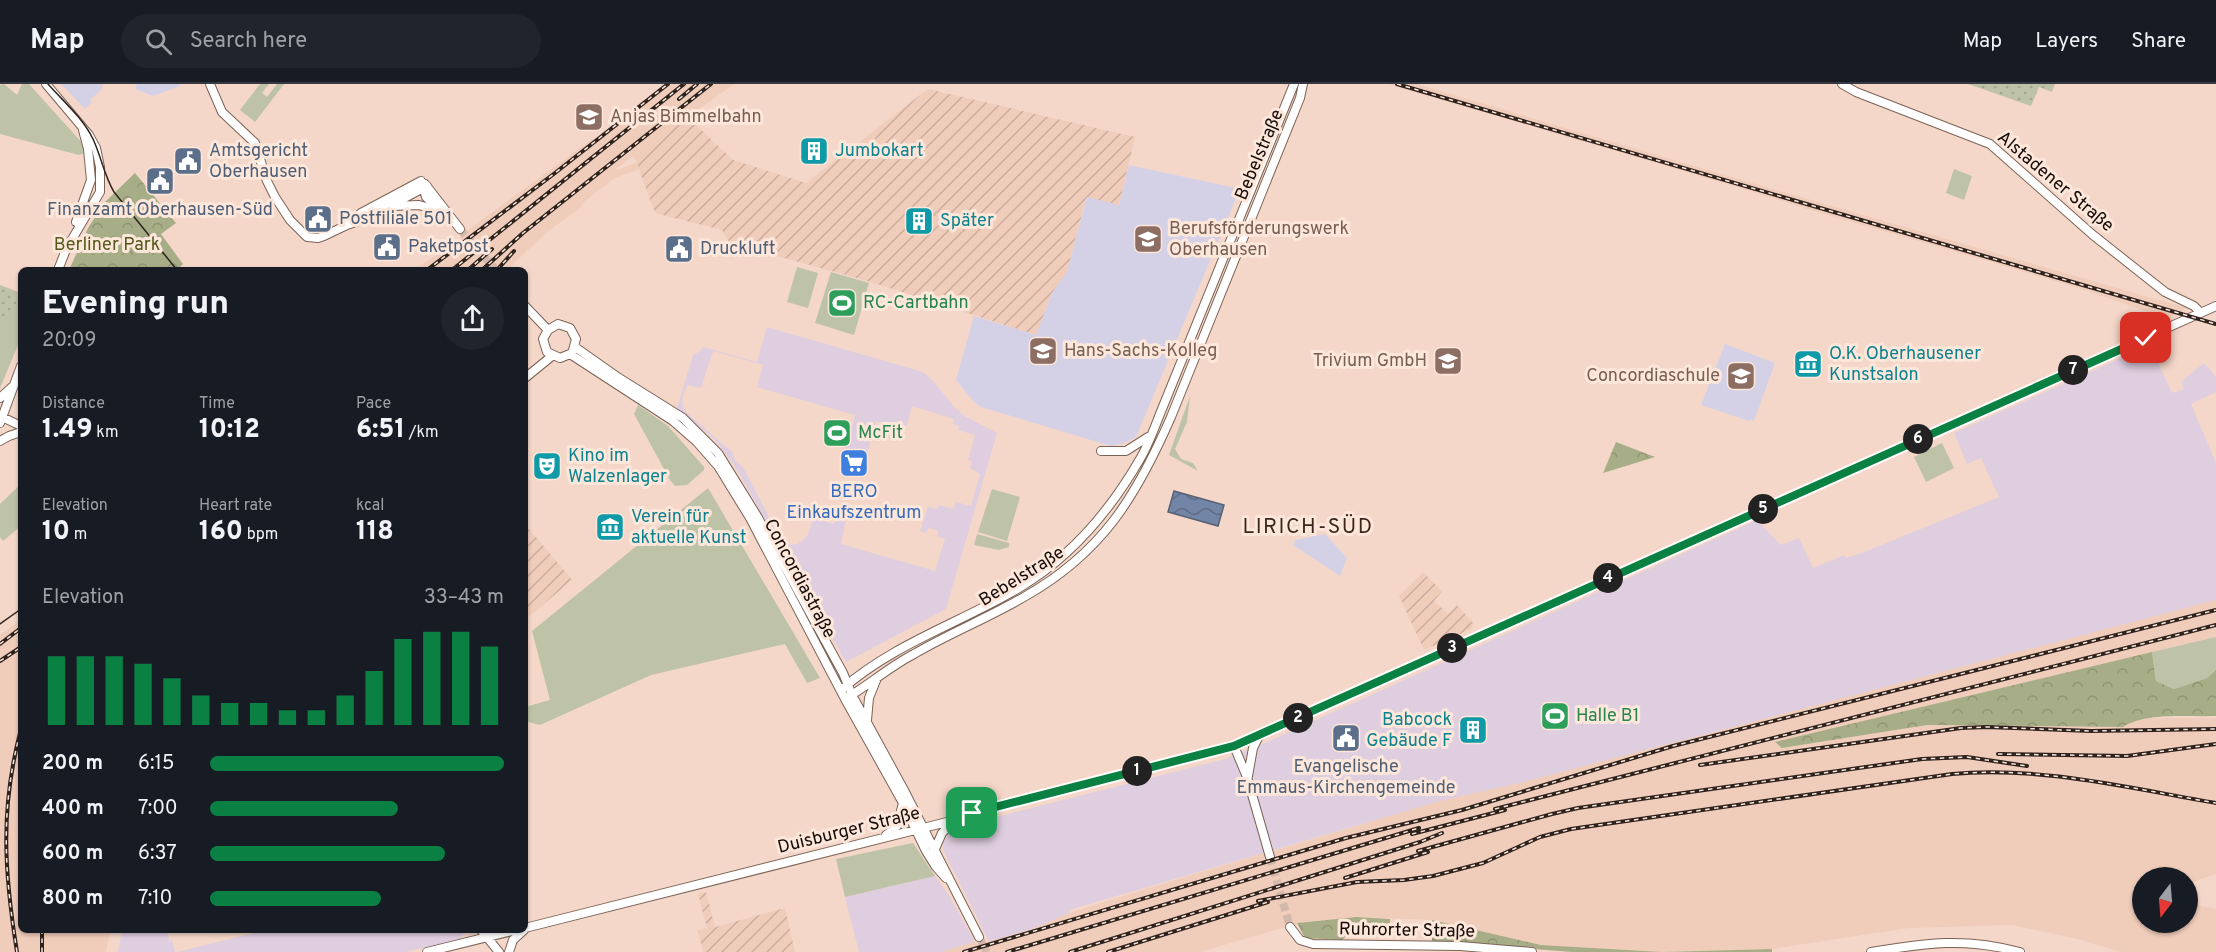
<!DOCTYPE html>
<html lang="en">
<head>
<meta charset="utf-8">
<style>
	:root { --surface:#171b24; --page:#20242c; --text:#f1f3f6; --muted:#9ea1a6; --line:#363941; --accent:#0b8043 }
	body { margin:0; font-family:Overpass,sans-serif; background:var(--page); color:var(--text); height:100vh; display:flex; flex-direction:column; font-size:22px; white-space:nowrap }
	* { box-sizing:border-box; margin:0 }
	p { font-size:20px; color:var(--muted) }
	.icon { flex:none; width:33px; height:33px; fill:none; stroke:currentColor; stroke-width:2; stroke-linecap:round; stroke-linejoin:round }
	.map { position:relative; flex:1; overflow:hidden }
	.drawer { position:absolute; left:18px; top:183px; width:510px; height:666px; display:flex; flex-direction:column; background:var(--surface); border-radius:9px; box-shadow:0 2px 4px #0004 }
	.drawer>* { flex:none }
	.needle { width:39px; rotate:196deg }
	.tools { position:absolute; left:2132px; top:783px; display:grid; gap:12px }
	.tools a { display:grid; place-items:center; width:66px; height:66px; border-radius:50%; background:var(--surface); box-shadow:0 2px 4px #0004; font-size:30px }
	.pin { position:absolute; display:grid; place-items:center; width:51px; height:51px; color:#fff; margin:-26px; border-radius:12px; box-shadow:0 3px 9px #0006 }
	.km { position:absolute; width:30px; height:30px; margin:-15px; border-radius:50%; background:#222; color:#fff; font-size:16px; line-height:30px; text-align:center }
	.round { display:grid; place-items:center; flex:none; width:63px; height:63px; border-radius:32px; background:var(--page) }
	.summary { display:flex; align-items:center; justify-content:space-between; height:102px; padding:0 24px }
	h1 { font-size:33px; font-weight:800; line-height:45px }
	.figures { display:grid; grid-template-columns:repeat(3,1fr); gap:9px; height:102px; padding:6px 24px }
	.figures div { display:grid; align-content:center }
	.figures b { font-size:26px; font-weight:800 }
	.figures small { font-size:16px; font-weight:400 }
	.figures p { font-size:16px }
	.chart { height:168px; padding:12px 24px }
	.chart p { display:flex; justify-content:space-between }
	.chart svg { width:100%; height:108px; margin-top:6px; stroke:var(--accent); stroke-width:6 }
	ul { padding:0 24px; list-style:none; font-size:20px }
	li { display:grid; grid-template-columns:96px 72px 1fr; align-items:center; height:45px }
	li i { height:15px; border-radius:8px; background:var(--accent) }
	header { display:flex; align-items:center; gap:36px; box-sizing:border-box; height:84px; padding:0 30px; background:var(--surface); border-bottom:2px solid var(--line) }
	header strong { font-size:28px }
	nav { display:flex; gap:33px; margin-inline-start:auto; font-size:21px }
	.search { width:420px; height:54px; background:var(--page); display:flex; align-items:center; gap:15px; box-sizing:border-box; padding:0 21px; border-radius:33px; color:var(--muted); font-size:22px }
	.map>svg:first-child { display:block }
	.commercial { fill:#dfcedf; fill-rule:evenodd }
	.industrial { fill:url(#industrial-furrows) }
	.education { fill:#d4d1e7 }
	.built { fill:#f0ccba }
	.green { fill:#bec3a7 }
	.forest { fill:url(#forest-crowns) }
	.garden { fill:url(#garden-dots) }
	.water { fill:url(#water-waves); stroke:#576176; stroke-width:1.5 }
	.lines { fill:none; stroke-linecap:round; stroke-linejoin:round }
	.secondary-tunnel { stroke:#d3b9ac; stroke-width:8; stroke-dasharray:8 4; stroke-linecap:butt }
	.secondary-casing { stroke:#7c6356; stroke-width:10 }
	.secondary { stroke:#fff; stroke-width:8 }
	.tram { stroke:#2e221c; stroke-width:1.5 }
	.rail-casing { stroke:#2e221c; stroke-width:4 }
	.rail { stroke:#fde6da; stroke-width:1.5; stroke-dasharray:4.5; stroke-linecap:butt }
	.route-casing { stroke:#fff; stroke-width:12 }
	.route { stroke:#0b8043; stroke-width:8 }
	.labels { text-anchor:middle; dominant-baseline:central; stroke-width:6; stroke-linejoin:round; paint-order:stroke }
	.education-label { font-size:18px; fill:#785e54; stroke:#fde6da; text-anchor:start }
	.service-label { font-size:18px; fill:#4e5e75; stroke:#fde6da; text-anchor:start }
	.culture-label { font-size:18px; fill:#0d838f; stroke:#fde6da; text-anchor:start }
	.street-label { font-size:18px; fill:#150c07; stroke:#fde6da }
	.park-label { font-size:18px; fill:#52591b; stroke:#fde6da }
	.leisure-label { font-size:18px; fill:#27864d; stroke:#fde6da; text-anchor:start }
	.shop-label { font-size:18px; fill:#366cbe; stroke:#fde6da }
	.quarter-label { font-size:21px; letter-spacing:1.5px; fill:#3b261b; stroke:#fde6da }
</style>
</head>
<body>
<header>
<strong>Map</strong>
<div class="search"><svg class="icon" aria-label="search" viewBox="0 0 24 24"><circle cx="10" cy="10" r="6"/><path d="M15 15l6 6"/></svg>Search here</div>
<nav><a>Map</a><a>Layers</a><a>Share</a></nav>
</header>
<div class="map">
<svg width="2216" height="868" viewBox="0 0 2216 868">
	<defs>
		<pattern id="industrial-furrows" width="10" height="10" patternUnits="userSpaceOnUse" patternTransform="scale(1.5)"><rect width="10" height="10" fill="#f0ccba"/><path d="M-1 1l2-2M0 10L10 0M9 11l2-2" fill="none" stroke="#cdae9e"/></pattern>
		<pattern id="forest-crowns" width="20" height="18" patternUnits="userSpaceOnUse" patternTransform="scale(1.5)"><rect width="20" height="18" fill="#a7ae87"/><path d="M2 6a3 3 0 1 1 6 0M12 15a3 3 0 1 1 6 0" fill="none" stroke="#8f9473"/></pattern>
		<pattern id="garden-dots" width="8" height="8" patternUnits="userSpaceOnUse" patternTransform="scale(1.5)"><rect width="8" height="8" fill="#bec3a7"/><path d="M2 2h.1M6 6h.1" fill="none" stroke="#a2a68e" stroke-width="1.8" stroke-linecap="round"/></pattern>
		<pattern id="water-waves" width="16" height="10" patternUnits="userSpaceOnUse" patternTransform="scale(1.5)"><rect width="16" height="10" fill="#7385a6"/><path d="M0 5q4-4 8 0t8 0" fill="none" stroke="#5d6b85"/></pattern>
	</defs>
	<rect width="100%" height="100%" fill="#f4d7c9"/>
	<path class="commercial" d="M767,243L923,288L934,298L954,323L966,333L997,349L946,525L846,578L734,381L714,355L677,324L693,271L699,268L703,263L757,278ZM713,267L763,281L757,303L855,331L849,353H846L843,363L867,370L876,337L888,341L886,349L900,353L903,341L907,342L912,322L954,335L953,340L959,342L958,346L975,351L968,376L972,377L970,384L980,390L971,422L956,418L953,425L939,421L937,425L928,423L920,447L926,449L928,444L938,446L937,452L945,455L935,487L841,460L846,435L836,433L834,440L813,434L808,451L798,460L790,461L781,456L743,383L735,376L732,368L687,329L683,323L682,315L687,301L701,304Z
		M2150,261L2172,309L2184,305L2181,298L2204,279L2216,293V308L2191,320L2216,379V516L1520,699L1444,716L1069,826V829L1035,844L989,858L943,766V759L948,750L981,737L1225,675L1265,659L1757,436L1781,461L1799,454L1813,484L1844,471L1846,474L1862,469L1999,413L1981,374L1967,380L1954,349Z
		M935,792L948,810L975,858L941,868H859L845,813Z
		M122,846H167L169,857L172,856L175,868H118Z
		M266,846H465L461,855L405,868H177Z"/>
	<path class="industrial" d="M928,5L1135,53L1119,121L1086,114L1067,188L1052,209L1036,251L871,198L730,159L722,146L655,129L634,72L688,33L733,76L806,99Z
		M525,440L572,496L525,536Z
		M1423,488L1442,507L1434,517L1448,530L1457,521L1474,540L1471,545L1424,566L1399,512Z
		M706,808L715,843L785,824L795,868H703L698,847L707,844L698,810Z"/>
	<path class="education" d="M61,0H103L101,6L90,16L92,18L85,25Z
		M137,0H180V2L153,12L135,5Z
		M1129,81L1240,105L1136,353L1125,359L1111,362L981,323L973,317L956,296L974,232L1036,251L1052,209L1067,188L1087,113L1119,121Z
		M1725,260L1775,279L1754,337L1750,336L1749,337L1701,321Z
		M1325,450L1347,474L1340,492L1293,461L1295,456Z"/>
	<path class="built" d="M665,0H734L617,84L616,86L636,79L639,85L615,94L585,117L579,125L548,147L507,186H413L454,160L472,143L591,56L597,54Z
		M1388,0H1417L1728,92L2187,224L2169,234L2159,232L2085,206L1988,177L1817,128L1727,100Z
		M2216,516V553L1776,659L1782,664L1927,641L2123,643L2132,636L2151,634H2216V790L2187,800V794H2142V838H2187V819L2216,825V868H2121L2078,855L2012,841L1909,844L1772,865L1662,868L1541,861L1432,836L1356,833L1303,838L1200,868H941L975,858L978,861L1035,844L1069,829L1178,795L1444,716L1520,699Z
		M21,536V846H110L106,868H0V551Z"/>
	<path class="green" d="M4,0L17,11L22,0H29L84,61L85,69L79,71L0,50V1Z
		M260,0H269L262,9L267,13L277,0H284L255,38L240,26Z
		M1954,85L1972,92L1964,116L1946,109Z
		M797,183L818,189L808,224L787,218Z
		M831,188L869,199L854,251L815,239Z
		M0,201L21,209V254L0,304Z
		M1190,312L1187,338L1175,365L1181,375L1193,379L1198,387L1169,371Z
		M638,321L668,342L704,383V386L687,401L675,402L670,396L634,330Z
		M1942,359L1954,384L1926,398L1914,373Z
		M21,400V442L3,457L0,453V420Z
		M708,404L820,594L807,599L785,560L651,591L540,641L525,637V623L550,616L532,547Z
		M992,405L1020,413L1007,457L978,448Z
		M977,450L1009,459V463L999,466L974,461Z
		M2216,553V586L2207,594L2174,605L2156,597L2152,568Z
		M913,759L935,792L845,813L836,775Z"/>
	<path class="forest" d="M135,89L176,139L161,150L183,180L177,186H69L88,144L105,118Z
		M1616,358L1655,373L1603,389Z
		M2152,568L2156,597L2174,605L2207,594L2216,586V632C2189,633 2145,628 2123,643L1927,641L1782,664L1775,658Z
		M1356,833L1390,835V842L1359,841L1342,856L1305,854L1297,839Z
		M1432,836L1541,861L1662,868L1772,865V868H1572L1432,857Z"/>
	<path class="garden" d="M1968,0H2055L2052,8L2039,3L2031,22Z
		M3,204L20,210L10,234L0,231V212Z"/>
	<path class="water" d="M1174,407L1224,421L1218,442L1168,428Z"/>
	<g class="lines">
		<path class="secondary-tunnel" d="M460,145L496,186
			M1270,773L1290,843
			M979,853L987,868"/>
		<g class="secondary-casing">
			<path id="secondary" d="M46,0L89,51L96,64L100,83V108L68,162
				M210,0L222,28L255,59L267,97L275,113L290,136L307,153L318,154L324,152L347,141L367,134L427,102
				M1842,0L1856,8L1990,60L2093,151L2165,208L2194,222L2201,229
				M422,99L426,113L437,124
				M425,100L460,145
				M393,122L419,121L440,127
				M76,138L91,96L88,65L83,46
				M348,140L361,129L421,97
				M58,186L69,158
				M525,222L548,246
				M548,246L558,240L570,244L576,255L573,266
				M548,246L543,255L547,268L560,274L570,270
				M575,263L619,294L683,334L718,369L757,432L843,589L852,611L905,708L979,853
				M570,270L673,337L697,358L718,382L750,434L845,615L903,719L926,767L936,783L946,794
				M525,294L552,272
				M0,314L12,303
				M0,332L21,342
				M0,339L21,282
				M0,357L9,352L21,348
				M1101,367H1126L1148,353
				M841,606C893,560 960,539 1019,504C1071,473 1110,427 1140,375C1149,360 1155,342 1162,325L1294,0
				M845,615C869,601 889,583 914,570C950,549 988,534 1024,513C1102,469 1136,413 1171,333L1300,14L1303,0
				M867,636L869,614L877,594
				M1234,662L1247,693L1270,773
				M1248,692L1253,664L1260,650
				M886,751L897,742L903,719
				M935,765L942,749L954,737
				M1290,843L1300,856L1313,860L1460,862L1532,868
				M525,844L955,736L972,729L1234,662L2216,222
				M481,846L499,868
				M427,868L516,846
				M509,868L513,856L524,846
				M1871,868C1927,859 1964,853 2020,868"/>
		</g>
		<use href="#secondary" class="secondary"/>
		<path class="tram" d="M48,0C63,17 83,34 93,55C101,72 104,91 114,108L177,186
			M0,540L21,525"/>
		<g class="rail-casing">
			<path id="rail" d="M1397,0L2216,240
				M679,15L697,0
				M427,186L555,89L668,0
				M452,186L684,0
				M468,186L492,165
				M482,186L523,149L711,0
				M497,186L514,167
				M0,560L21,544
				M0,577L21,563
				M1998,670L2127,672L2216,660
				M1700,681L1961,644L1987,643L2091,647L2216,645
				M1495,725L2216,541
				M1412,750L1505,726
				M1418,767L1552,730L1578,724L1922,675L1967,673L2027,682
				M1345,794L1428,768
				M1258,817L1357,798L1404,796L1433,792L1483,779L1540,753L1571,745L1952,690C2041,682 2128,704 2216,719
				M17,868C4,787 0,724 21,645
				M42,868V846
				M964,868L1346,754L1462,726L1673,662L2216,526
				M1007,868L1419,744
				M1070,868L1420,758L1442,749
				M1108,868L1268,818"/>
		</g>
		<use href="#rail" class="rail"/>
	</g>
	<g class="lines">
		<g class="route-casing">
			<path id="route" d="M972,729L1234,662L2146,254"/>
		</g>
		<use href="#route" class="route"/>
	</g>
	<defs>
		<g id="school-square" transform="scale(1.5)"><rect x="-9" y="-9" width="18" height="18" rx="4" fill="#8d6e63" stroke="#fde6da"/><path d="M0-5L7-2L0 1L-7-2ZM-4 1L0 2.5L4 1V4Q0 6-4 4Z" fill="#fff"/></g>
		<g id="building-square" transform="scale(1.5)"><rect x="-9" y="-9" width="18" height="18" rx="4" fill="#0f9aa8" stroke="#fde6da"/><path d="M-4-6H4V6H1V3H-1V6H-4ZM-2.5-4.3h1.7v1.8h-1.7ZM.8-4.3h1.7v1.8H.8ZM-2.5-1h1.7V.8h-1.7ZM.8-1h1.7V.8H.8Z" fill="#fff"/></g>
		<g id="civic-square" transform="scale(1.5)"><rect x="-9" y="-9" width="18" height="18" rx="4" fill="#5c6f8a" stroke="#fde6da"/><path d="M-.6-6.5H3V-4.5H.6V-3L4-1V1h2V6H-6V1h2V-1L-.6-3ZM-1.2 2.5V6h2.4V2.5Z" fill="#fff"/></g>
		<g id="university-square" transform="scale(1.5)"><rect x="-9" y="-9" width="18" height="18" rx="4" fill="#8d6e63" stroke="#fde6da"/><path d="M0-5L7-2L0 1L-7-2ZM-4 1L0 2.5L4 1V4Q0 6-4 4Z" fill="#fff"/></g>
		<g id="stadium-square" transform="scale(1.5)"><rect x="-9" y="-9" width="18" height="18" rx="4" fill="#2e9e5b" stroke="#fde6da"/><path d="M0-5a6.5 5 0 1 0 0 10a6.5 5 0 1 0 0-10ZM-3.5-1.8h7v3.6h-7Z" fill="#fff"/></g>
		<g id="museum-square" transform="scale(1.5)"><rect x="-9" y="-9" width="18" height="18" rx="4" fill="#0f9aa8" stroke="#fde6da"/><path d="M0-6L6-3V-2H-6V-3ZM-5-1h2V3h-2ZM-1-1h2V3h-2ZM3-1h2V3H3ZM-6 4H6V6H-6Z" fill="#fff"/></g>
		<g id="supermarket-square" transform="scale(1.5)"><rect x="-9" y="-9" width="18" height="18" rx="4" fill="#3f7fe0" stroke="#fde6da"/><path d="M-6-5.5h2.5l.6 2H6L4.5 2H-2.5L-4.4-4H-6ZM-1.5 3.2a1.3 1.3 0 1 0 .1 0ZM3 3.2a1.3 1.3 0 1 0 .1 0Z" fill="#fff"/></g>
		<g id="theatre-square" transform="scale(1.5)"><rect x="-9" y="-9" width="18" height="18" rx="4" fill="#0f9aa8" stroke="#fde6da"/><path d="M-5-5.5Q0-4 5-5.5V0Q5 5 0 6Q-5 5-5 0ZM-3.3-2.5H-1v1.5H-3.3ZM1-2.5H3.3v1.5H1ZM-2.8 1Q0 5.5 2.8 1Z" fill="#fff"/></g>
	</defs>
	<g fill-rule="evenodd">
		<use href="#school-square" x="589" y="33"/>
		<use href="#building-square" x="814" y="67"/>
		<use href="#civic-square" x="188" y="77"/>
		<use href="#civic-square" x="160" y="97"/>
		<use href="#civic-square" x="318" y="135"/>
		<use href="#building-square" x="919" y="137"/>
		<use href="#university-square" x="1148" y="155"/>
		<use href="#civic-square" x="387" y="163"/>
		<use href="#civic-square" x="679" y="165"/>
		<use href="#stadium-square" x="842" y="219"/>
		<use href="#school-square" x="1043" y="267"/>
		<use href="#school-square" x="1448" y="277"/>
		<use href="#museum-square" x="1808" y="280"/>
		<use href="#school-square" x="1741" y="292"/>
		<use href="#stadium-square" x="837" y="349"/>
		<use href="#supermarket-square" x="854" y="379"/>
		<use href="#theatre-square" x="547" y="382"/>
		<use href="#museum-square" x="610" y="443"/>
		<use href="#stadium-square" x="1555" y="632"/>
		<use href="#building-square" x="1473" y="646"/>
		<use href="#civic-square" x="1346" y="654"/>
	</g>
	<g class="labels">
		<g class="education-label">
			<text x="610" y="33">Anjas Bimmelbahn</text>
			<text x="1169" y="145">Berufsförderungswerk<tspan x="1169" dy="21">Oberhausen</tspan></text>
			<text x="1064" y="267">Hans-Sachs-Kolleg</text>
			<text x="1427" y="277" text-anchor="end">Trivium GmbH</text>
			<text x="1720" y="292" text-anchor="end">Concordiaschule</text>
		</g>
		<g class="service-label">
			<text x="209" y="67">Amtsgericht<tspan x="209" dy="21">Oberhausen</tspan></text>
			<text x="160" y="126" text-anchor="middle">Finanzamt Oberhausen-Süd</text>
			<text x="339" y="135">Postfiliale 501</text>
			<text x="408" y="163">Paketpost</text>
			<text x="700" y="165">Druckluft</text>
			<text x="1346" y="683" text-anchor="middle">Evangelische<tspan x="1346" dy="21">Emmaus-Kirchengemeinde</tspan></text>
		</g>
		<g class="culture-label">
			<text x="835" y="67">Jumbokart</text>
			<text x="940" y="137">Später</text>
			<text x="1829" y="270">O.K. Oberhausener<tspan x="1829" dy="21">Kunstsalon</tspan></text>
			<text x="568" y="372">Kino im<tspan x="568" dy="21">Walzenlager</tspan></text>
			<text x="631" y="433">Verein für<tspan x="631" dy="21">aktuelle Kunst</tspan></text>
			<text x="1452" y="636" text-anchor="end">Babcock<tspan x="1452" dy="21">Gebäude F</tspan></text>
		</g>
		<g class="street-label">
			<text transform="translate(1260 71) rotate(-67)">Bebelstraße</text>
			<text transform="translate(2055 98) rotate(40)">Alstadener Straße</text>
			<text transform="translate(1022 493) rotate(-32)">Bebelstraße</text>
			<text transform="translate(799 495) rotate(62)">Concordiastraße</text>
			<text transform="translate(849 747) rotate(-14)">Duisburger Straße</text>
			<text transform="translate(1407 847) rotate(1)">Ruhrorter Straße</text>
		</g>
		<g class="park-label">
			<text x="107" y="161">Berliner Park</text>
		</g>
		<g class="leisure-label">
			<text x="863" y="219">RC-Cartbahn</text>
			<text x="858" y="349">McFit</text>
			<text x="1576" y="632">Halle B1</text>
		</g>
		<g class="shop-label">
			<text x="854" y="408">BERO<tspan x="854" dy="21">Einkaufszentrum</tspan></text>
		</g>
		<g class="quarter-label">
			<text x="1308" y="443">LIRICH-SÜD</text>
		</g>
	</g>
</svg>
<div class="tools">
<a><svg class="needle" viewBox="-14 -14 28 28"><path d="M0-13l5 13h-10z" fill="#e53935"/><path d="M0 13l5-13h-10z" fill="#9ea1a6"/></svg></a>
</div>
<div class="pin" style="left:972px;top:729px;background:#1e9e55"><svg class="icon" aria-label="arrive" viewBox="0 0 24 24"><path d="M6 21V4h12l-3 4 3 4H6"/></svg></div>
<div class="pin" style="left:2146px;top:254px;background:#d93025"><svg class="icon" aria-label="check" viewBox="0 0 24 24"><path d="M5 12l5 5 9-10"/></svg></div>
<b class="km" style="left:1137px;top:687px">1</b>
<b class="km" style="left:1298px;top:634px">2</b>
<b class="km" style="left:1452px;top:564px">3</b>
<b class="km" style="left:1608px;top:494px">4</b>
<b class="km" style="left:1763px;top:425px">5</b>
<b class="km" style="left:1918px;top:355px">6</b>
<b class="km" style="left:2073px;top:286px">7</b>
<section class="drawer">
<div class="summary"><div><h1>Evening run</h1><p>20:09</p></div><a class="round"><svg class="icon" aria-label="share" viewBox="0 0 24 24"><path d="M12 15V3M7 8l5-5 5 5M5 13v7h14v-7"/></svg></a></div>
<div class="figures">
<div><p>Distance</p><b>1.49<small> km</small></b></div>
<div><p>Time</p><b>10:12</b></div>
<div><p>Pace</p><b>6:51<small> /km</small></b></div>
</div>
<div class="figures">
<div><p>Elevation</p><b>10<small> m</small></b></div>
<div><p>Heart rate</p><b>160<small> bpm</small></b></div>
<div><p>kcal</p><b>118</b></div>
</div>
<div class="chart"><p><span>Elevation</span>33–43 m</p>
<svg viewBox="0 0 160 44" preserveAspectRatio="none"><path d="M5 44V16M15 44V16M25 44V16M35 44V19M45 44V25M55 44V32M65 44V35M75 44V35M85 44V38M95 44V38M105 44V32M115 44V22M125 44V9M135 44V6M145 44V6M155 44V12"/></svg>
</div>
<ul>
<li><b>200 m</b>6:15<i style="width:100%"></i></li>
<li><b>400 m</b>7:00<i style="width:64%"></i></li>
<li><b>600 m</b>6:37<i style="width:80%"></i></li>
<li><b>800 m</b>7:10<i style="width:58%"></i></li>
</ul>
</section>
</div>
</body>
</html>
